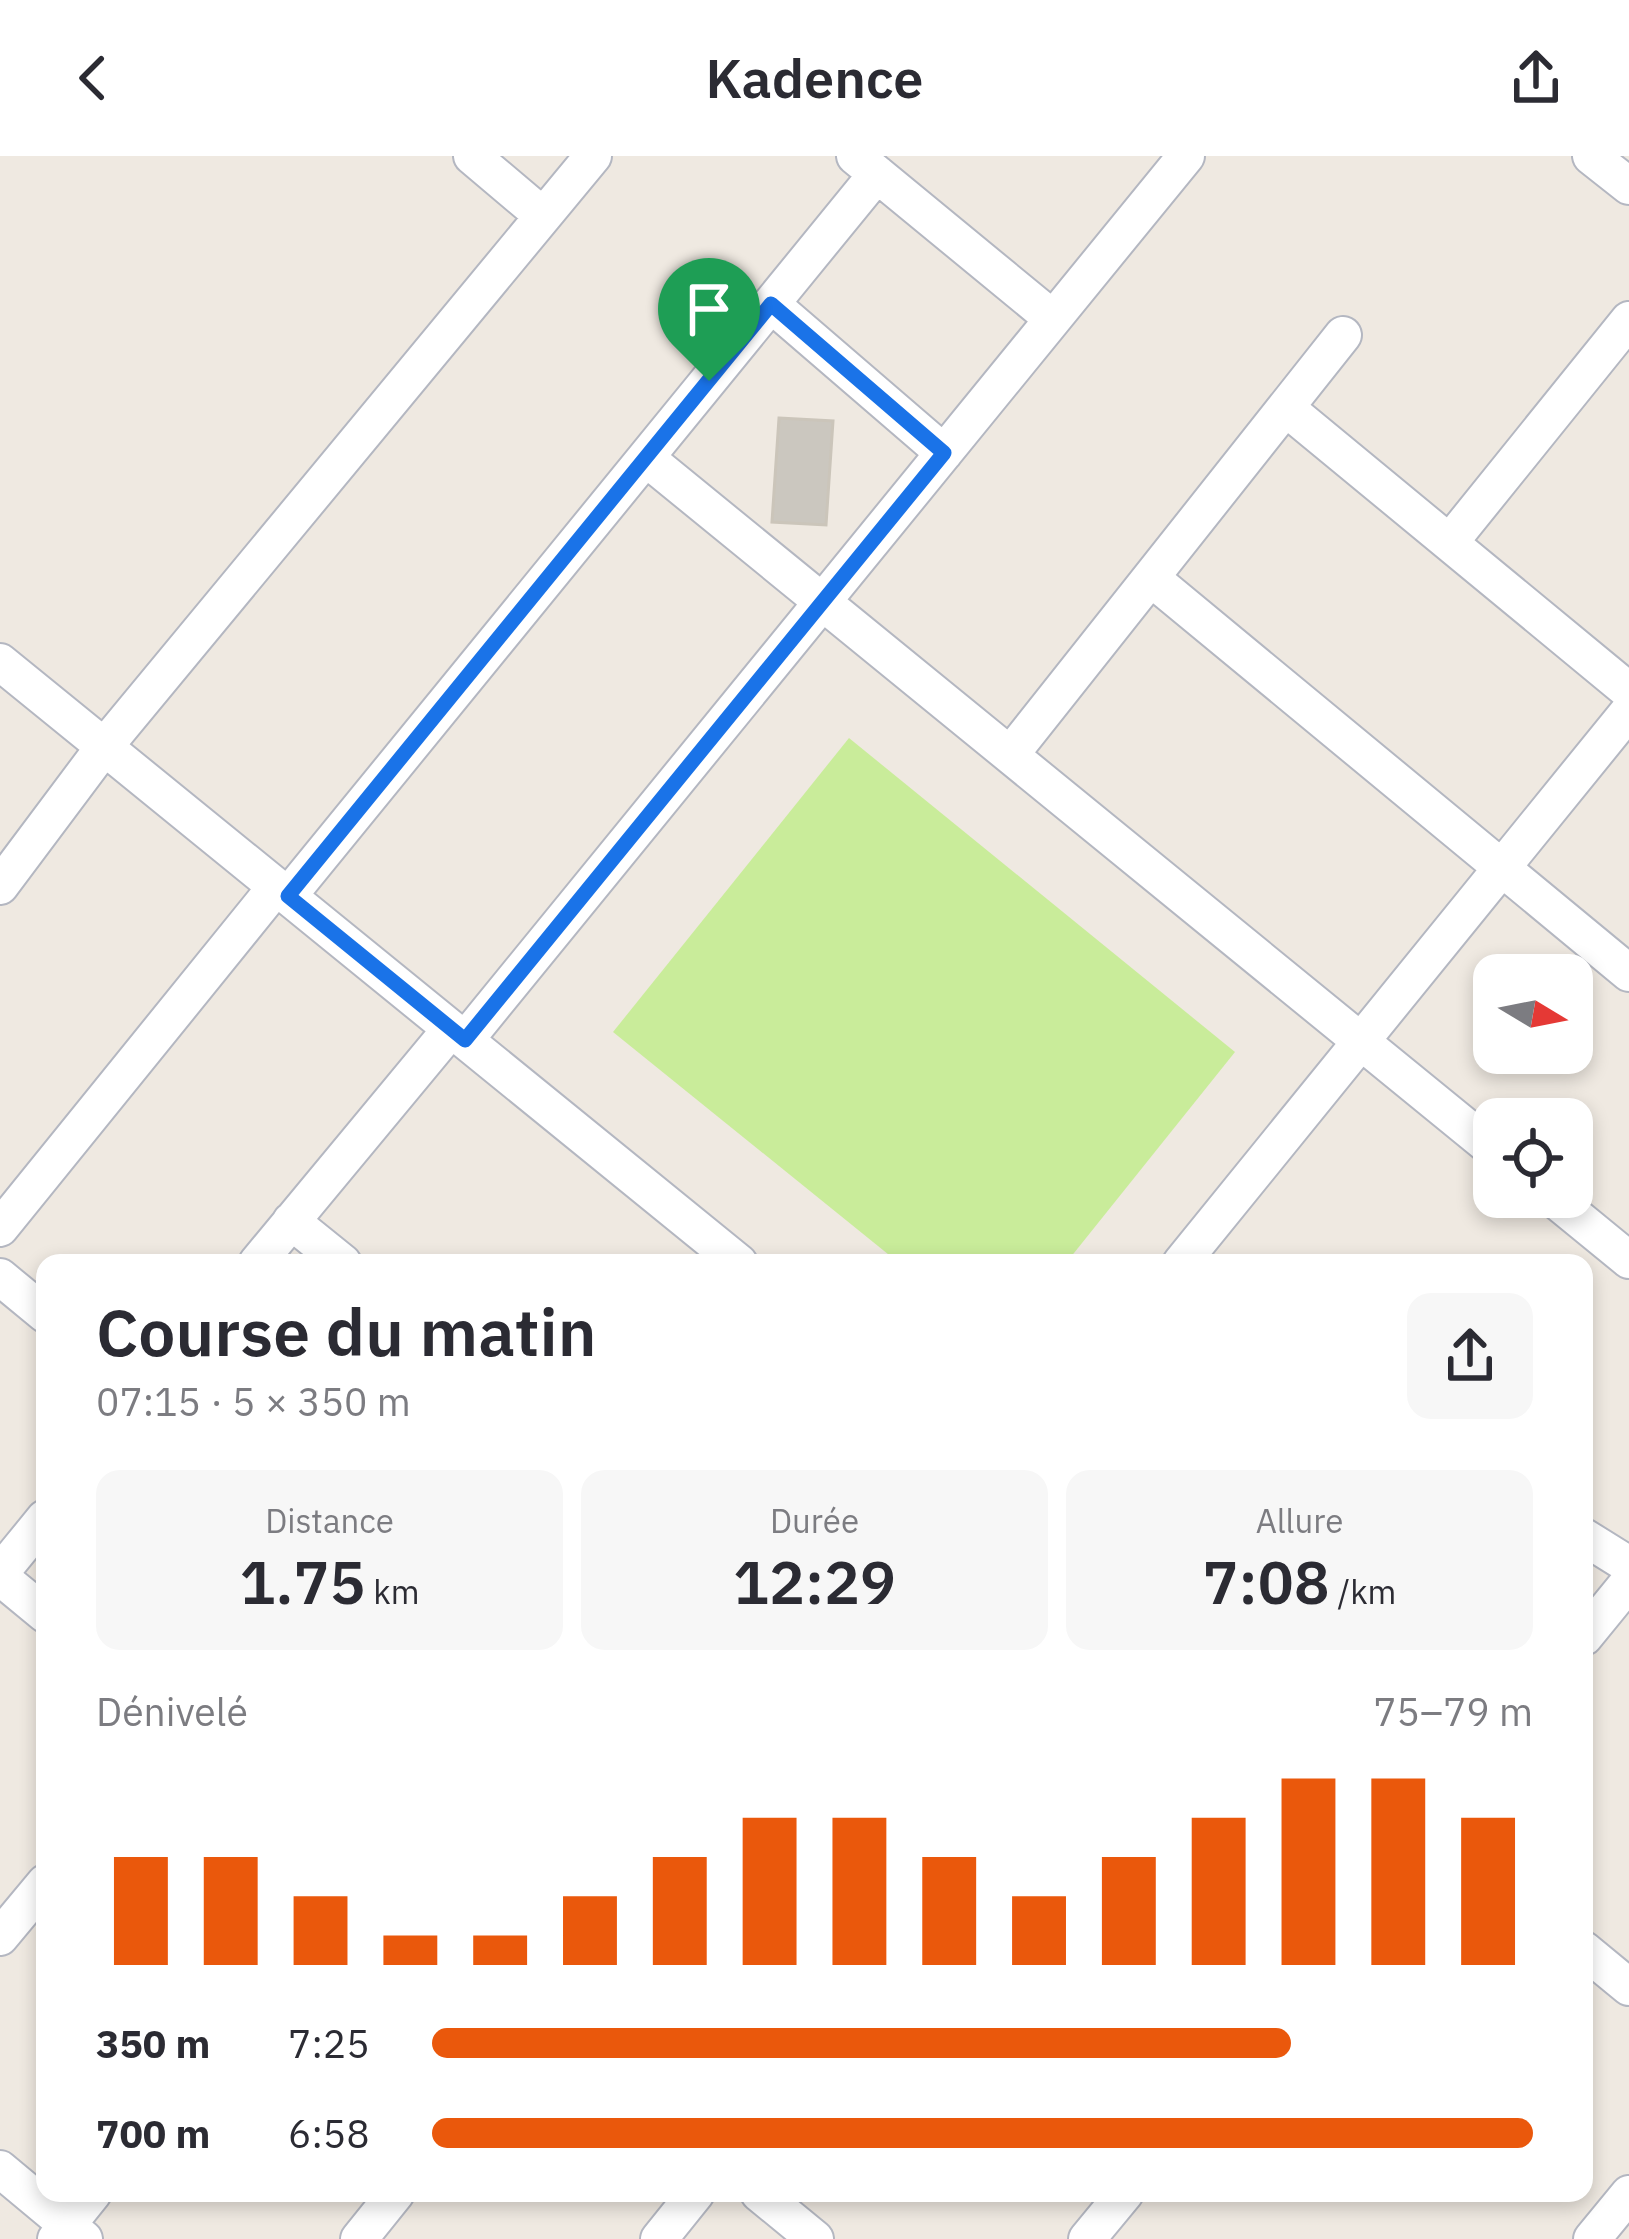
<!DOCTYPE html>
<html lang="fr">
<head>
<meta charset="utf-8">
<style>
	:root { --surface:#fff; --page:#f7f7f7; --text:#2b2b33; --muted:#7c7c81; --accent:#ea580c }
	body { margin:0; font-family:"IBM Plex Sans",sans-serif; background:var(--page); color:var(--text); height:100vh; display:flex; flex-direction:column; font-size:45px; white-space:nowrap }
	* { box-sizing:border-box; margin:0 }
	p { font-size:39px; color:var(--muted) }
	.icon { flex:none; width:66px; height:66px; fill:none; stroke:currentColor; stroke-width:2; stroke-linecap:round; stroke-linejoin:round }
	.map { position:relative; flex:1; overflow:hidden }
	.sheet { position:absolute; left:36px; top:1098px; width:1557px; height:948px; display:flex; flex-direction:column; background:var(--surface); border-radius:24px; box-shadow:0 6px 18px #0003 }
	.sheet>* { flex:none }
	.needle { width:78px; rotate:100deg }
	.controls { position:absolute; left:1473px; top:798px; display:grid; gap:24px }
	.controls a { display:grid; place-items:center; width:120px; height:120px; border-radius:24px; background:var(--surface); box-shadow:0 6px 18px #0003; font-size:60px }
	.pin { position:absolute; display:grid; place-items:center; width:102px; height:102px; color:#fff; margin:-123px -51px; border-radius:50% 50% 50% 0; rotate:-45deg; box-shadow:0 0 12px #0007 }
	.pin .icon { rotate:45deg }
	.round { display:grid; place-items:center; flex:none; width:126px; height:126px; border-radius:24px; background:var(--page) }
	.headline { display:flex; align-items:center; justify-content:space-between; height:204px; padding:0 60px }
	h1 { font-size:66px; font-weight:600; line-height:90px }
	.metrics { display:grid; grid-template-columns:repeat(3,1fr); gap:18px; height:204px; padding:12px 60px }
	.metrics div { display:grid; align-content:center; border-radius:24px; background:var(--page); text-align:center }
	.metrics b { font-size:60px; font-weight:600 }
	.metrics small { font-size:33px; font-weight:400 }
	.metrics p { font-size:33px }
	.chart { height:336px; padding:24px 60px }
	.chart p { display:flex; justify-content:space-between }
	.chart svg { width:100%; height:216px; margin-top:12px; stroke:var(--accent); stroke-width:6 }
	ul { padding:0 60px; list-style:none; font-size:39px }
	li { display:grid; grid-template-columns:192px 144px 1fr; align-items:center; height:90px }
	li i { height:30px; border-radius:15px; background:var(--accent) }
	header { display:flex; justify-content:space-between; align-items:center; height:156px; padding:0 60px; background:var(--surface); font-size:54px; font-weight:600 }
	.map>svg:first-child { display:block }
	.pitch { fill:#c9ec9a }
	.building { fill:#cbc7bf; stroke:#cbc5ba; stroke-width:3 }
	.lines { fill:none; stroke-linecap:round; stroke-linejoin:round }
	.minor-casing { stroke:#b4b7c1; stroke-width:40 }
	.minor { stroke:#fff; stroke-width:36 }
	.route-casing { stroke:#fff; stroke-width:24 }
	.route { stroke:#1a73e8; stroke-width:15 }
</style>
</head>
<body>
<header><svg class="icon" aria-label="back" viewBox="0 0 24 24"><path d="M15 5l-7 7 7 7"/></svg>Kadence<svg class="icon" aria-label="share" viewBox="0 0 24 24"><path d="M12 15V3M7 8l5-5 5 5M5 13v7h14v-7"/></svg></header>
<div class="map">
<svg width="1629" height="2083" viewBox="0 0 1629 2083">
	<rect width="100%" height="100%" fill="#efe9e1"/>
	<path class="pitch" d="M849,582L1235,896L1066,1107H899L613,876Z"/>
	<path class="building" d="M779,262L833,265L826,369L772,366Z"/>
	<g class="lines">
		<g class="minor-casing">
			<path id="minor" d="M472,0L543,60
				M855,0L1053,163
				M1591,0L1629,30
				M771,148L944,297
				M1286,252L1629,535
				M646,302L1494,994
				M1450,386L1629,164
				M1151,422L1629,817
				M0,506L739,1107
				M1010,599L1343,179
				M0,730L104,591L593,0
				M288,740L877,18
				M465,884L1186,0
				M1552,1041L1629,1104
				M291,1065L343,1107
				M0,1072L276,731
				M257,1107L451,873
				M1181,1107L1629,555
				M0,1121L45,1158
				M1584,1381L1629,1409
				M0,1417L45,1362
				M0,1421L45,1458
				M1584,1481L1629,1426
				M0,1781L45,1727
				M1584,1794L1629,1831
				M0,2013L84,2083
				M759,2037L815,2083
				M56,2083L93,2037
				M359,2083L396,2037
				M659,2083L696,2037
				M1087,2083L1125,2037
				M1592,2083L1629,2038"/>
		</g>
		<use href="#minor" class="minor"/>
	</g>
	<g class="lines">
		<g class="route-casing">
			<path id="route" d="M771,148L944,297L465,884L288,740Z"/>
		</g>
		<use href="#route" class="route"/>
	</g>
</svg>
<div class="controls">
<a><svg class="needle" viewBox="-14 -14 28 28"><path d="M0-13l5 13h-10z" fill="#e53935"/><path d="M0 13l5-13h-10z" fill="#7c7c81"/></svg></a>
<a><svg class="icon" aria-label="locate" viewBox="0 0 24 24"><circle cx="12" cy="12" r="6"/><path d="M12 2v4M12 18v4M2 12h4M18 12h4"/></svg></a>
</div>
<div class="pin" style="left:709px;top:225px;background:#1e9e55"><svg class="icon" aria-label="arrive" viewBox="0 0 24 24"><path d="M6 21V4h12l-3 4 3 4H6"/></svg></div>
<section class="sheet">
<div class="headline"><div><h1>Course du matin</h1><p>07:15 · 5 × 350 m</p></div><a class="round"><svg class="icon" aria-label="share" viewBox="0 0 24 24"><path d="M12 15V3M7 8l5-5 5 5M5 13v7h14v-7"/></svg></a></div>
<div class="metrics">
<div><p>Distance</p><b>1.75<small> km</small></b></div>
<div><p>Durée</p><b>12:29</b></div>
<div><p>Allure</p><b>7:08<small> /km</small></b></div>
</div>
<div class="chart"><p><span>Dénivelé</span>75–79 m</p>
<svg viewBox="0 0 160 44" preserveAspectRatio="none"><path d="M5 44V22M15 44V22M25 44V30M35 44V38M45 44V38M55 44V30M65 44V22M75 44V14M85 44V14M95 44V22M105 44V30M115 44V22M125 44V14M135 44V6M145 44V6M155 44V14"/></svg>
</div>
<ul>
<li><b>350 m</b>7:25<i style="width:78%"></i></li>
<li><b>700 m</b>6:58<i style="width:100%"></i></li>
</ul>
</section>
</div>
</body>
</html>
